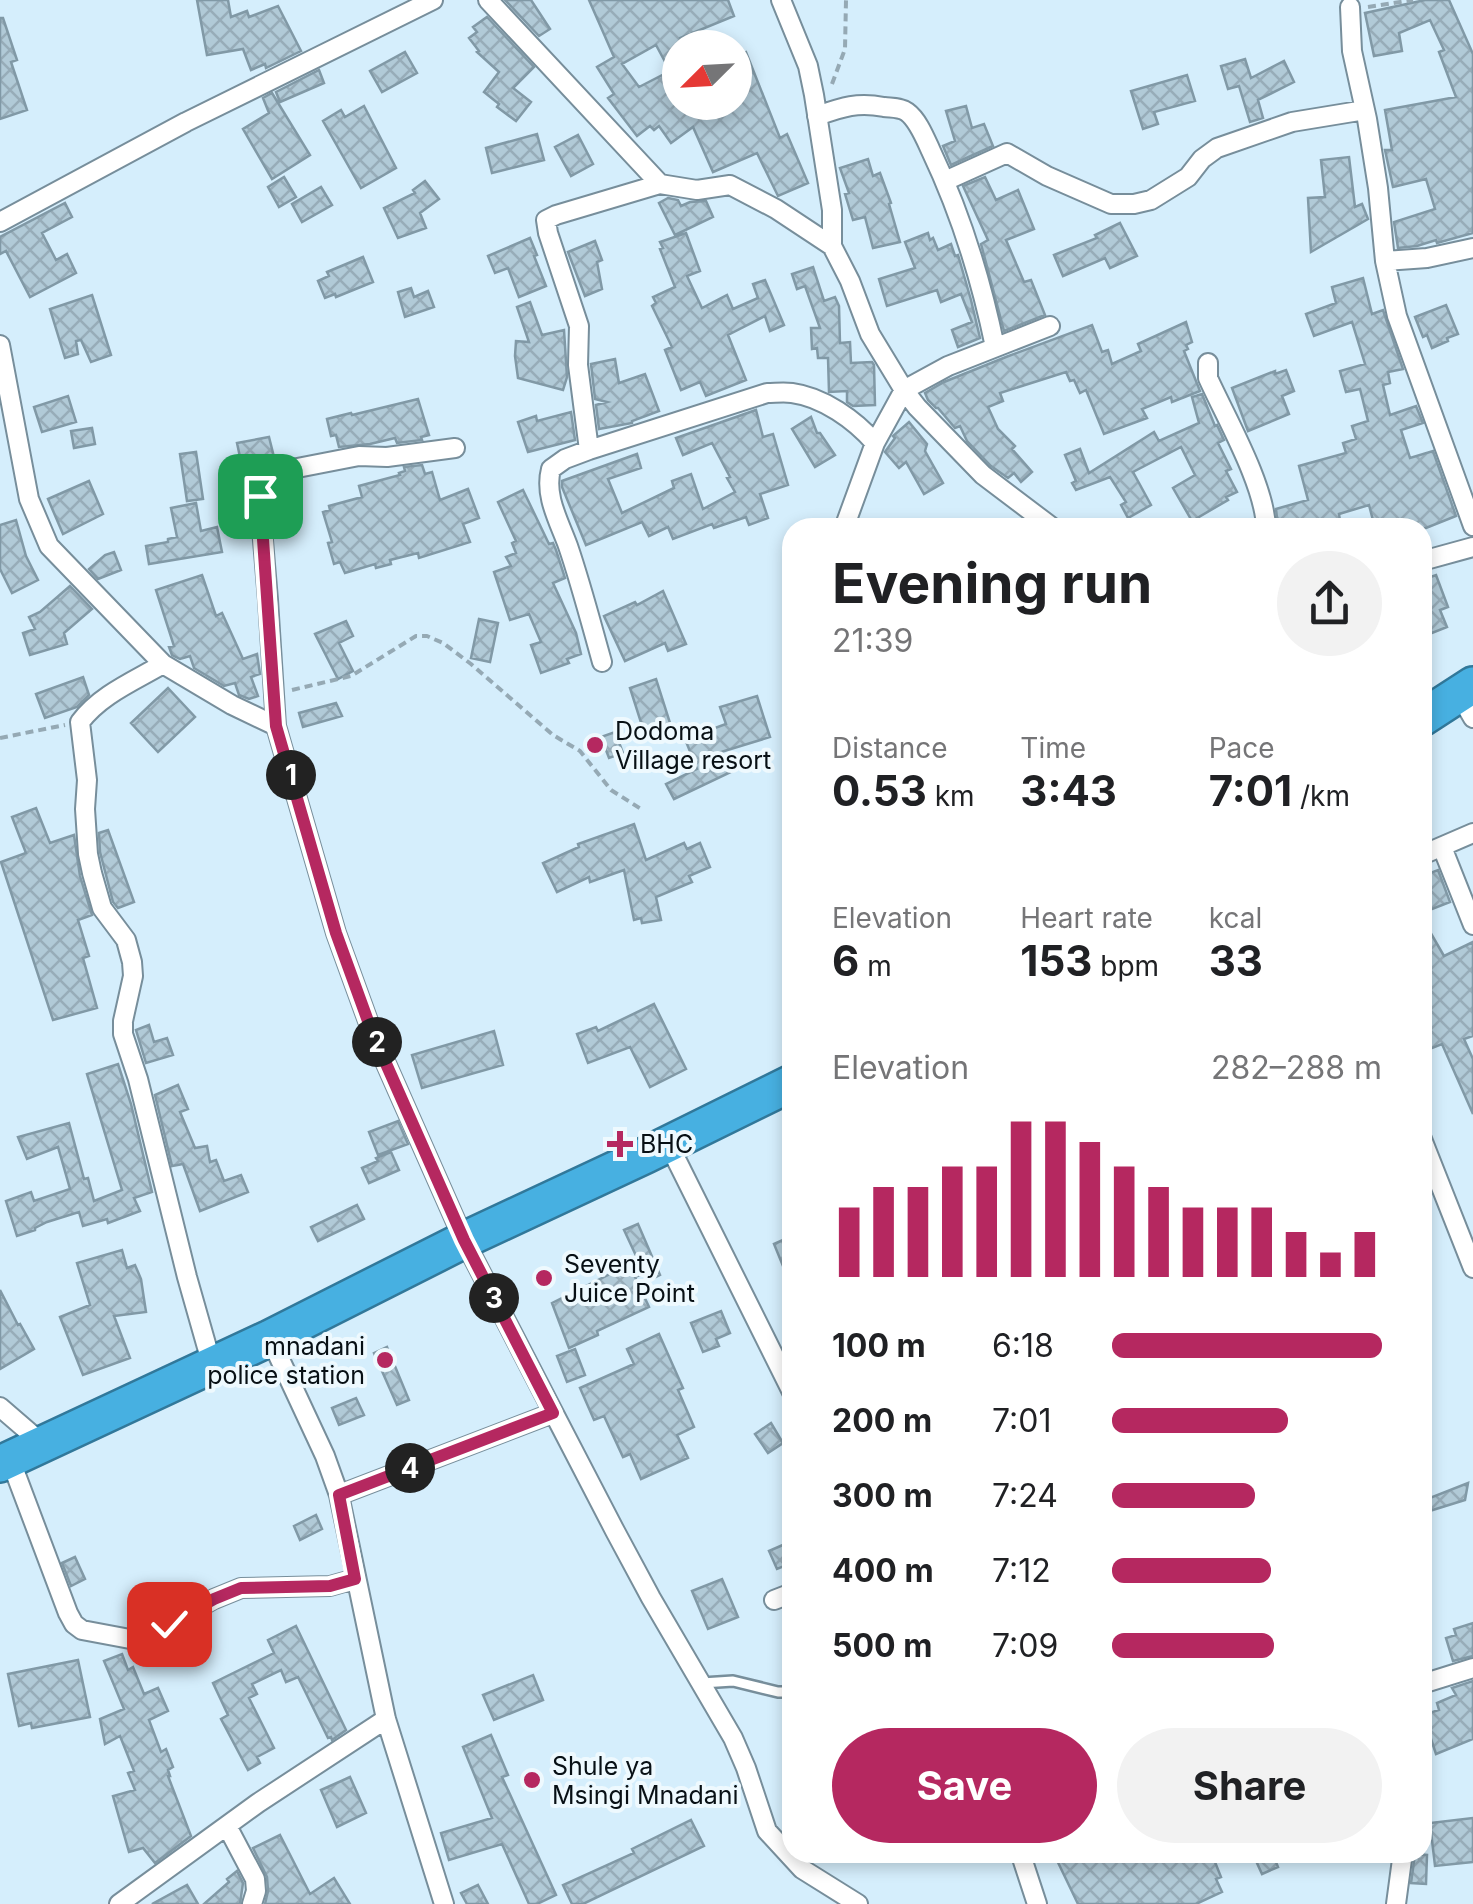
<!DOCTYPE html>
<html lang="en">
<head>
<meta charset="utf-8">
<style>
	:root { --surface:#fff; --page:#f2f2f2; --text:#202124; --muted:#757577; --accent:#b52860 }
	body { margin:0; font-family:Inter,sans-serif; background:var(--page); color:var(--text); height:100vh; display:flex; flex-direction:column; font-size:38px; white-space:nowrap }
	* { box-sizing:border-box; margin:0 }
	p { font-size:32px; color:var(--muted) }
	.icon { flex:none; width:55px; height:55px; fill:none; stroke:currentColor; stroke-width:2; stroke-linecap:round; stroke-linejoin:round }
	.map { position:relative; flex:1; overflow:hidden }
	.drawer { position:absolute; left:782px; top:518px; width:650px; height:1345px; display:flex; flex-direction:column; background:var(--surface); border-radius:30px; box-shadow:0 5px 15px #0003 }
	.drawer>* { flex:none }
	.needle { width:65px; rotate:246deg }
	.buttons { position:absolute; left:662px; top:30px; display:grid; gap:20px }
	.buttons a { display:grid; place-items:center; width:90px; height:90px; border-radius:50%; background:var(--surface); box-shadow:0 5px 15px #0003; font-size:50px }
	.pin { position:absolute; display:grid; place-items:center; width:85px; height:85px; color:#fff; margin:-42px; border-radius:20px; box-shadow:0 5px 15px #0006 }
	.km { position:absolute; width:50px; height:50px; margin:-25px; border-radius:50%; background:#222; color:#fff; font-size:28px; line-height:50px; text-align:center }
	.round { display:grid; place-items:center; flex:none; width:105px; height:105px; border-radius:52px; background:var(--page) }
	.head { display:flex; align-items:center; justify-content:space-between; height:170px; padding:0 50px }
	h1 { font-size:55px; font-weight:700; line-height:75px }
	.stats { display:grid; grid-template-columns:repeat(3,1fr); gap:15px; height:170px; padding:10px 50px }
	.stats div { display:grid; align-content:center }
	.stats b { font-size:42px; font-weight:700 }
	.stats small { font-size:28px; font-weight:400 }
	.stats p { font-size:28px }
	.chart { height:280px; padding:20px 50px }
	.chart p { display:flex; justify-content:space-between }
	.chart svg { width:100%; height:180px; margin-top:10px; stroke:var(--accent); stroke-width:6 }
	.cta { display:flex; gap:20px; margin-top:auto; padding:20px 50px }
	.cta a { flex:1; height:115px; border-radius:60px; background:var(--accent); color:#fff; font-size:40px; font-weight:700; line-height:115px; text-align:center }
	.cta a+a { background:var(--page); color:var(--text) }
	ul { padding:0 50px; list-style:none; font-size:32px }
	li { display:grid; grid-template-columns:160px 120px 1fr; align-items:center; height:75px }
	li i { height:25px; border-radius:12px; background:var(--accent) }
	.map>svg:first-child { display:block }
	.building { fill:url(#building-cross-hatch); stroke:#8199a6; stroke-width:2.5; fill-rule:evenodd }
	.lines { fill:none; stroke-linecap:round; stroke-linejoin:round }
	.lane-casing { stroke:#778e9b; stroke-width:14 }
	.street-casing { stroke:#778e9b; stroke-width:22 }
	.highway-casing { stroke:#31789a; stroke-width:40 }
	.path { stroke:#95a9b4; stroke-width:4; stroke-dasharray:8 5; stroke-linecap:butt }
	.lane { stroke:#fff; stroke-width:9 }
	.street { stroke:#fff; stroke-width:18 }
	.highway { stroke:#47b0e1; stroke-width:35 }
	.route-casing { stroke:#fff; stroke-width:20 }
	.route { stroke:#b52860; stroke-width:12 }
	.poi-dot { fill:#b52860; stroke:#eef9fe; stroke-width:4 }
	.labels { text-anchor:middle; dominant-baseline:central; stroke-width:8; stroke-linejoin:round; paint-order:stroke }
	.poi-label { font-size:25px; fill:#081015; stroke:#eef9fe; text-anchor:start }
</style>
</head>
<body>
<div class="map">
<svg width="1473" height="1904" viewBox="0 0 1473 1904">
	<defs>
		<pattern id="building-cross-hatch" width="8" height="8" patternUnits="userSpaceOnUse" patternTransform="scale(2.5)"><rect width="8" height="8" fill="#b1cad7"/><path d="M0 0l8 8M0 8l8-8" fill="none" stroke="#97acb8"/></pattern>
	</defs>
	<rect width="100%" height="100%" fill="#d5eefc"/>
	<path class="building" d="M197,0H228L231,17L247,11L249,17L278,6L301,51L266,68L265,64L251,70L243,49L207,55Z
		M505,0H531L550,29L539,36Z
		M589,0H728L734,16L680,38V102H735V56L746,52L780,138L787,134L808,183L778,196L757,153L713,172L693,127L671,143L659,126L654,130L650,126L637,136L608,98L614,94L597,67L614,57ZM656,45L670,71L639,87L622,64Z
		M1425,0H1449L1473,54V233L1437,243L1436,240L1417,246L1398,248L1394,222L1435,209L1426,179L1393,187L1385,150H1392L1385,110L1456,97L1439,52L1444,50L1430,20L1399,33L1402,51L1374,56L1365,13Z
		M487,17L534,67L513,88L531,102L516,121L497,107L499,104L484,92L499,72L477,52L479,51L469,38L477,32L473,27Z
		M0,18H3L17,60L11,62L27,110L0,119Z
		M405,52L417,73L382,92L370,71Z
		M1245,59L1251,78L1284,61L1294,82L1258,100L1263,118L1250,122L1239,86L1228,89L1221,66Z
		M319,70L324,83L280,102L276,92Z
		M1187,75L1195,101L1154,112L1158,124L1143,129L1131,91Z
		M272,93L310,155L272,179L243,129L269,113L263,98Z
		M364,106L396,168L361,188L323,121L341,110L345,117Z
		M966,106L972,128L984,124L993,146L951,165L943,146L955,141L946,111Z
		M537,134L544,160L492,173L486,148Z
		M578,135L593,164L571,176L555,147Z
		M1349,157L1355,207L1362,204L1368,219L1311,252L1308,198L1325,197L1321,160Z
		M868,159L873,176L880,173L891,203L889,204L900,242L873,248L865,217L853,220L845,194L849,193L840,168Z
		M284,177L296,197L279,207L268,187Z
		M985,177L996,200L1018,190L1034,229L1006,240L1024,282L1031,280L1045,315L1004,331L981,244L988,240L963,186Z
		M425,181L439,199L420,213L426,228L398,238L384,208L415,193L413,190Z
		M321,187L332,205L302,222L292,204Z
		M668,198L678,200L681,206L690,202L706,201L713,217L675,235L659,203Z
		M65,203L72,217L42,233L56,260L67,254L76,273L30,297L6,251L0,254V237Z
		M1120,223L1137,256L1110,268L1105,258L1063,276L1054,255L1097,238L1095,235Z
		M686,233L700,271L687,276L702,308L727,295L733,309L758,298L753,284L765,280L784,325L770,331L765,316L728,335L746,380L706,396L700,382L681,390L665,350L672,347L652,306L656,303L653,297L675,287L660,249L663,248L660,242Z
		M928,233L930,240L933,238L938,250L951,244L955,256L958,255L971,300L980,338L958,347L952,330L972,322L961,294L941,302L937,290L887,306L879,279L915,268L905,242Z
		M530,238L537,255L534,256L546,286L519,297L508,268L495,273L488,256Z
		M595,241L602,260L597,262L602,289L585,296L568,252Z
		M363,257L373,282L336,297L335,294L325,298L318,281L329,276L327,272Z
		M813,267L824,301L835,297L839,306L840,343L850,342L851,363L872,362L874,365L875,405L853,406L847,402V391L829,392L828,358H818L817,348L812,349L811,328H820L805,286L797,289L792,274Z
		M1363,278L1372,314L1383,310L1403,369L1388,372L1390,383L1383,385L1390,415L1416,406L1423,423L1401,430L1410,458L1433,451L1456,516L1426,528H1375L1369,505L1339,514L1341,528H1278L1276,509L1308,500L1299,466L1346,453L1343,443L1356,439L1352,426L1368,421L1360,389L1346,392L1340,371L1365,364L1352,322L1314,336L1306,314L1336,303L1332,287Z
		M411,288L414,297L428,291L434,307L405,317L398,292Z
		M92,295L111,355L91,362L81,340L76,341L78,354L65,358L50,309Z
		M530,302L542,335L564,330L567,377L563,390L518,378L515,356L516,341L529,342L517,307Z
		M1446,305L1458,334L1447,338L1448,341L1432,348L1427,335L1423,337L1415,317Z
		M1186,322L1192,342L1186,345L1188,349L1184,351L1200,391L1172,402L1171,397L1142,409L1147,418L1104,434L1086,390L1080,393L1074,380L1070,381L1066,372L1000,393L1003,401L988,407L998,429L1015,446L1012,449L1032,472L1021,482L1014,473L1008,478L991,466L967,441L960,426L955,428L938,408H936L928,400L925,393L944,382L1006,357L1092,325L1102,352L1108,350L1112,364L1141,351L1138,344Z
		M615,359L619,383L645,374L659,411L632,421V423L599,429L596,405L607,402L595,399L591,364Z
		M1286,370L1294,391L1282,396L1289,414L1248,431L1232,388L1275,371V374Z
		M1202,394L1215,426L1217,425L1224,440L1218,443L1231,469L1226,471L1237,492L1226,497L1228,500L1192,521L1173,488L1195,475L1181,447L1133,472L1151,505L1128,518L1121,505L1126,502L1110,477L1076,490L1072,483L1076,481L1065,455L1080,449L1089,473L1154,432L1159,441L1199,423L1192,397Z
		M68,396L76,422L42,432L34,407Z
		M418,399L429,435L421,437L422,440L397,443L395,438L370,444L339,447L336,435L331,436L327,419L351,413L352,415Z
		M756,410L763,437L773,434L788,485L760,494L768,518L749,525L746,517L714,528L712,524L673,539L668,527L649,536L642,522L586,545L562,487V481L637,454L641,468L608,479L622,513L674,488L672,481L691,474L703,509L735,492L727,478L730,477L712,443L683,455L676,438Z
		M571,412L575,440L528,452L518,422L536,416L537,421Z
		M811,417L817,433H820L835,455L815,467L792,429Z
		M909,422L927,444L925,451L943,483L924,494L906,462L899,468L885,452L895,438L893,436Z
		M92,428L95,444L74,448L71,431Z
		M269,437L275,461L263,467L243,471L237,443Z
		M196,452L203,499L187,501L180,454Z
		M422,465L425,474L432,472L440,500L468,489L479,518L463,524L470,542L419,558L418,553L390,560L391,564L376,568L375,564L345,573L340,562L334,564L328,543L332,542L323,512L330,510L329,506L362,497L359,486L400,475L399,473L405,471L404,467Z
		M89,481L103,514L63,534L48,499Z
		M523,490L549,544L553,543L556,550L565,578L553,583L576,633L581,654L567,659L569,663L541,673L531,645L541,642L529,614L510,620L494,572L511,566L506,557L516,553L512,543L516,541L498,502Z
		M196,503L201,531L217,527L222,552L149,564L146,546L168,542V539L177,537L171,508Z
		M16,520L26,556L38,580L12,593L0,569V525Z
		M114,552L121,570L98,579L89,569L105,555Z
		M202,575L216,616L222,613L243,659L257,654L260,674L251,677L258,696L249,699L239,695L235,683L224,686L194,668L190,656L180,659L172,655L169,647L174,646L156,590Z
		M1436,575L1448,607L1440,610L1447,627L1422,637V580Z
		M70,586L92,609L64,633L67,644L30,655L23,633L35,629L29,617L40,612Z
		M663,591L686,644L668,651L665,643L625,661L604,616L635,602L637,605Z
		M479,619L498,623L490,662L471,658Z
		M346,621L353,636L339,643L353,671L338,679L315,634Z
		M83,677L89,695L77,707L45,718L36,694Z
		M656,679L670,723L644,732L630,688Z
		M168,688L195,717L158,752L131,723Z
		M757,696L770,737L721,752L731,772L674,799L666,784L697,769L685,739L726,724L720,707Z
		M336,703L342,716L303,727L299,713Z
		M615,732L623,753L609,758L601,737Z
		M36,808L50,843L74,835L80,876L92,915L78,920L89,956L83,958L97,1008L53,1020L1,862L26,853L12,817Z
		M634,824L646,860L684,843L687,849L700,843L710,867L689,876L692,882L656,897L661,920L642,923L641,918L634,920L624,870L590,882L589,877L557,892L543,863L579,847L578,844Z
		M108,830L134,902L118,908L113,902L100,852L99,833Z
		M1438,870L1450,902L1422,913V876Z
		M1422,918L1444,956L1473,942V1036L1464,1039L1473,1059V1114L1442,1044L1422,1052Z
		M654,1004L686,1069L650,1087L630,1047L588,1063L577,1034L596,1027L598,1031Z
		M149,1025L154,1042L167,1038L173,1055L146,1063L136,1030Z
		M494,1031L503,1065L422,1088L412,1055Z
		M118,1064L131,1104L152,1192L134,1198L140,1211L108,1223L107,1219L83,1226L79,1212L47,1222L35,1228V1230L17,1236L6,1201L31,1192L34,1201L70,1189L58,1147L27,1159L18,1137L69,1123L84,1179L88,1178L94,1201L122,1190L87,1074Z
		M178,1085L188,1109L180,1112L195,1148L207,1146L210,1162L216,1160L224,1181L241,1175L248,1192L200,1211L183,1164L172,1166L155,1095Z
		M398,1121L408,1144L378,1155L369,1132Z
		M391,1152L399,1170L369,1183L362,1168L378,1161L376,1158Z
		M357,1205L364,1219L318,1241L311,1227Z
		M638,1224L660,1275L648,1281L645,1273L635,1277L649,1307L597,1331L598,1335L569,1348L552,1303L638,1260L624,1230Z
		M792,1236V1288L774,1244Z
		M122,1250L127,1268L135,1265L141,1279L146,1312L114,1316L130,1358L83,1375L60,1317L90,1305L77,1263Z
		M0,1290L18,1325L20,1324L34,1349L0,1369Z
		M721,1311L730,1333L716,1339L719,1346L703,1352L691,1323Z
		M659,1334L683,1388L678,1390L694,1427L677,1435L688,1458L641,1479L630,1454L623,1457L604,1416L594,1420L580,1388L634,1364L627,1349Z
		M387,1347L409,1400L397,1405L374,1353Z
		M575,1349L585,1375L567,1382L557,1356Z
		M356,1398L364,1415L339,1425L332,1408Z
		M771,1423L783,1443L768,1453L755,1434Z
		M1468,1483L1465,1500L1423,1513L1422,1501Z
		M316,1515L322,1529L300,1540L294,1526Z
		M792,1541V1563L777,1569L769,1551Z
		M75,1557L85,1579L71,1586L62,1563Z
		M722,1579L738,1617L708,1629L692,1591Z
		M1473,1623V1656L1453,1661L1446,1638L1456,1635L1454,1629Z
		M296,1626L346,1730L332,1740L331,1737L328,1738L298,1677L286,1682L281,1670L252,1684L257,1694L249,1698L274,1748L257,1757L260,1763L248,1770L221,1719L228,1715L213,1683L274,1653L268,1640Z
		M122,1654L128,1670L133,1667L144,1694L158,1688L168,1711L149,1720L161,1752L166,1749L173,1767L168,1770L170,1776H168L191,1836L155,1863L143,1848L129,1852L113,1796L135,1790L128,1773L134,1771L120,1736L105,1744L100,1719L124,1709L104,1661Z
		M78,1660L90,1717L32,1728L31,1723L19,1726L8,1674Z
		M533,1675L543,1700L494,1720L483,1695Z
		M1473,1681V1739L1436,1754L1423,1715L1439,1710L1437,1703L1456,1695L1452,1688Z
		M491,1735L508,1775L502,1777L556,1895L537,1904H529L502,1844L449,1860L441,1833L492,1818L463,1747Z
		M350,1777L366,1813L337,1827L321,1790Z
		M1473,1818V1862L1435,1866L1430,1823Z
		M691,1820L704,1846L583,1904H572L563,1885L634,1853L632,1849Z
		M280,1835L310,1894L334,1878L350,1904H265L268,1891L267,1877L253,1848Z
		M1053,1852H1211L1221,1877L1216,1879L1222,1892L1196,1904H1078Z
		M1252,1852H1272L1278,1867L1262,1874Z
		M1415,1854L1427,1855L1426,1884L1411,1883Z
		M237,1871L243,1883L240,1904H204L229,1882L227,1879Z
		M187,1885L198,1904H152Z
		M478,1885L488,1904H467L461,1893Z"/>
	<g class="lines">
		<g class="lane-casing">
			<path id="lane" d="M702,1683L733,1681L778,1692H792"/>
		</g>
		<g class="street-casing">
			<path id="street" d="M488,0L660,184
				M781,0L808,66L814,95L832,210V246L850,281L870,334L904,390L917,407L983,475L1053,528
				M1350,7L1352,51L1367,119L1378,188L1385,261L1397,316L1473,526
				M817,116C843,107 857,102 884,107C892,108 900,107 907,112C918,120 925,138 931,151C961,214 981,279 995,347
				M945,181L1007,153L1047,176L1111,204H1134L1151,200L1188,177L1202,159L1217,148L1292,122L1365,110
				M0,222L186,122L433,0
				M1385,261L1427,258L1473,248
				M0,345L29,499L49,546L163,664L232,705L276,726
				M1208,363V378C1226,418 1265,485 1266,528
				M455,448L387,457L359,456L287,470L270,477L263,488L260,505L268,600L276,726L336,933L372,1032L464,1240L615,1531L651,1598L733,1738L746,1768L767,1831L802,1869L858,1904
				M589,450L578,365L579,326L548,233L546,220L556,215L660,184L697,190L730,185L776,209L832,246
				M844,528L875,443L904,390L948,366L1050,326
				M1422,561L1473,547
				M602,662C591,623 581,584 568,546C559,521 544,496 551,469L565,459L589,450L767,393C775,393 784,392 792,393C823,397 855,420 875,443
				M163,664C134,681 100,695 80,722L87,780L85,809L88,854L92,873L102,908L126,940L132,962L133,976L123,1021V1034L138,1079L187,1277L212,1365
				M1459,694L1473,718
				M1442,847L1473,925
				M1422,855L1473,833
				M1422,1139L1473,1268
				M668,1143L792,1392
				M270,1338L325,1456L339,1495L386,1719L444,1904
				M0,1407L44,1445
				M10,1459L68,1613L74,1624L82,1630L130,1639L169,1624L214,1599L241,1588L330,1586L355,1579
				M339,1495L553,1413
				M774,1600L792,1593
				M1422,1684L1473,1668
				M227,1826L255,1879L256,1891L252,1904
				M1020,1852L1037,1904
				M119,1904L258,1803L386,1719
				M1396,1904L1403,1852"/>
		</g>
		<g class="highway-casing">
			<path id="highway" d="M1422,718L1473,685
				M0,1464L270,1338L464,1240L646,1155L792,1083"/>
		</g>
		<path class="path" d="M1368,7L1413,0
			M832,84L845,49L846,0
			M292,690L351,676L416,636H427L443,643L471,664L553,735L580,751L611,790L641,809
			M0,738L65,725"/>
		<use href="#lane" class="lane"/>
		<use href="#street" class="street"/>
		<use href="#highway" class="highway"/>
	</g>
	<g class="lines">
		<g class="route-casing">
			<path id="route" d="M169,1624L214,1599L241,1588L330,1586L355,1579L339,1495L553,1413L464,1240L372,1032L336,933L276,726L260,496"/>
		</g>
		<use href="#route" class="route"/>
	</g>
	<g class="poi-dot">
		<circle cx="595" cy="745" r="10"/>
		<path d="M615 1129h10v10h10v10h-10v10h-10v-10h-10v-10h10z"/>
		<circle cx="544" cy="1278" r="10"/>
		<circle cx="385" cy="1360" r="10"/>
		<circle cx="532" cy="1780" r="10"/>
	</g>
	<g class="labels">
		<g class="poi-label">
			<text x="615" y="731">Dodoma<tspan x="615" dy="29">Village resort</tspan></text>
			<text x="640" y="1144">BHC</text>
			<text x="564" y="1264">Seventy<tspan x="564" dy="29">Juice Point</tspan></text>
			<text x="365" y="1346" text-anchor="end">mnadani<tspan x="365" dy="29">police station</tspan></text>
			<text x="552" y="1766">Shule ya<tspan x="552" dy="29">Msingi Mnadani</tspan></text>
		</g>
	</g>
</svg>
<div class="buttons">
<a><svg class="needle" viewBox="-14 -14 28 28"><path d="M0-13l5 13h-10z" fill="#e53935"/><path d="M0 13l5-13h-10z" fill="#757577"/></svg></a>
</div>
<div class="pin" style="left:260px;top:496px;background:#1e9e55"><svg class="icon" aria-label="arrive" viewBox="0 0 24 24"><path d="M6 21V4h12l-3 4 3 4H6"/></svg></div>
<div class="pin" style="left:169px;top:1624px;background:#d93025"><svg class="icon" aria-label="check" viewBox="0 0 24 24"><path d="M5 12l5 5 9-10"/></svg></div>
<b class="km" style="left:291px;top:775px">1</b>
<b class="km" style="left:377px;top:1042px">2</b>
<b class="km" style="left:494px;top:1298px">3</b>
<b class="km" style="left:410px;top:1468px">4</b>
<section class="drawer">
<div class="head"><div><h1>Evening run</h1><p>21:39</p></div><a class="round"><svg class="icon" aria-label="share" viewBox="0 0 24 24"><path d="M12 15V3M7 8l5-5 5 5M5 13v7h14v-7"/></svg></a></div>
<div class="stats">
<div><p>Distance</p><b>0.53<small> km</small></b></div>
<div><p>Time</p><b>3:43</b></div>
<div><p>Pace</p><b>7:01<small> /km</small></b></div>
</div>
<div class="stats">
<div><p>Elevation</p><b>6<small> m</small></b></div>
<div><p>Heart rate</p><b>153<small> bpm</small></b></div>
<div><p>kcal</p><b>33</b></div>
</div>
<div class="chart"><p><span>Elevation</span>282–288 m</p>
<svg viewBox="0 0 160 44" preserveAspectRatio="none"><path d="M5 44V27M15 44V22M25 44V22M35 44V17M45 44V17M55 44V6M65 44V6M75 44V11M85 44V17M95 44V22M105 44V27M115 44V27M125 44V27M135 44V33M145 44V38M155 44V33"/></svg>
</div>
<ul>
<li><b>100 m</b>6:18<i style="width:100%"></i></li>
<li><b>200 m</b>7:01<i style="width:65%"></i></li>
<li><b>300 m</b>7:24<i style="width:53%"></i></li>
<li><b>400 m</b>7:12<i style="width:59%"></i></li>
<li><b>500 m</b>7:09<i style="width:60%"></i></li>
</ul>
<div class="cta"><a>Save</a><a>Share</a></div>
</section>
</div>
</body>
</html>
